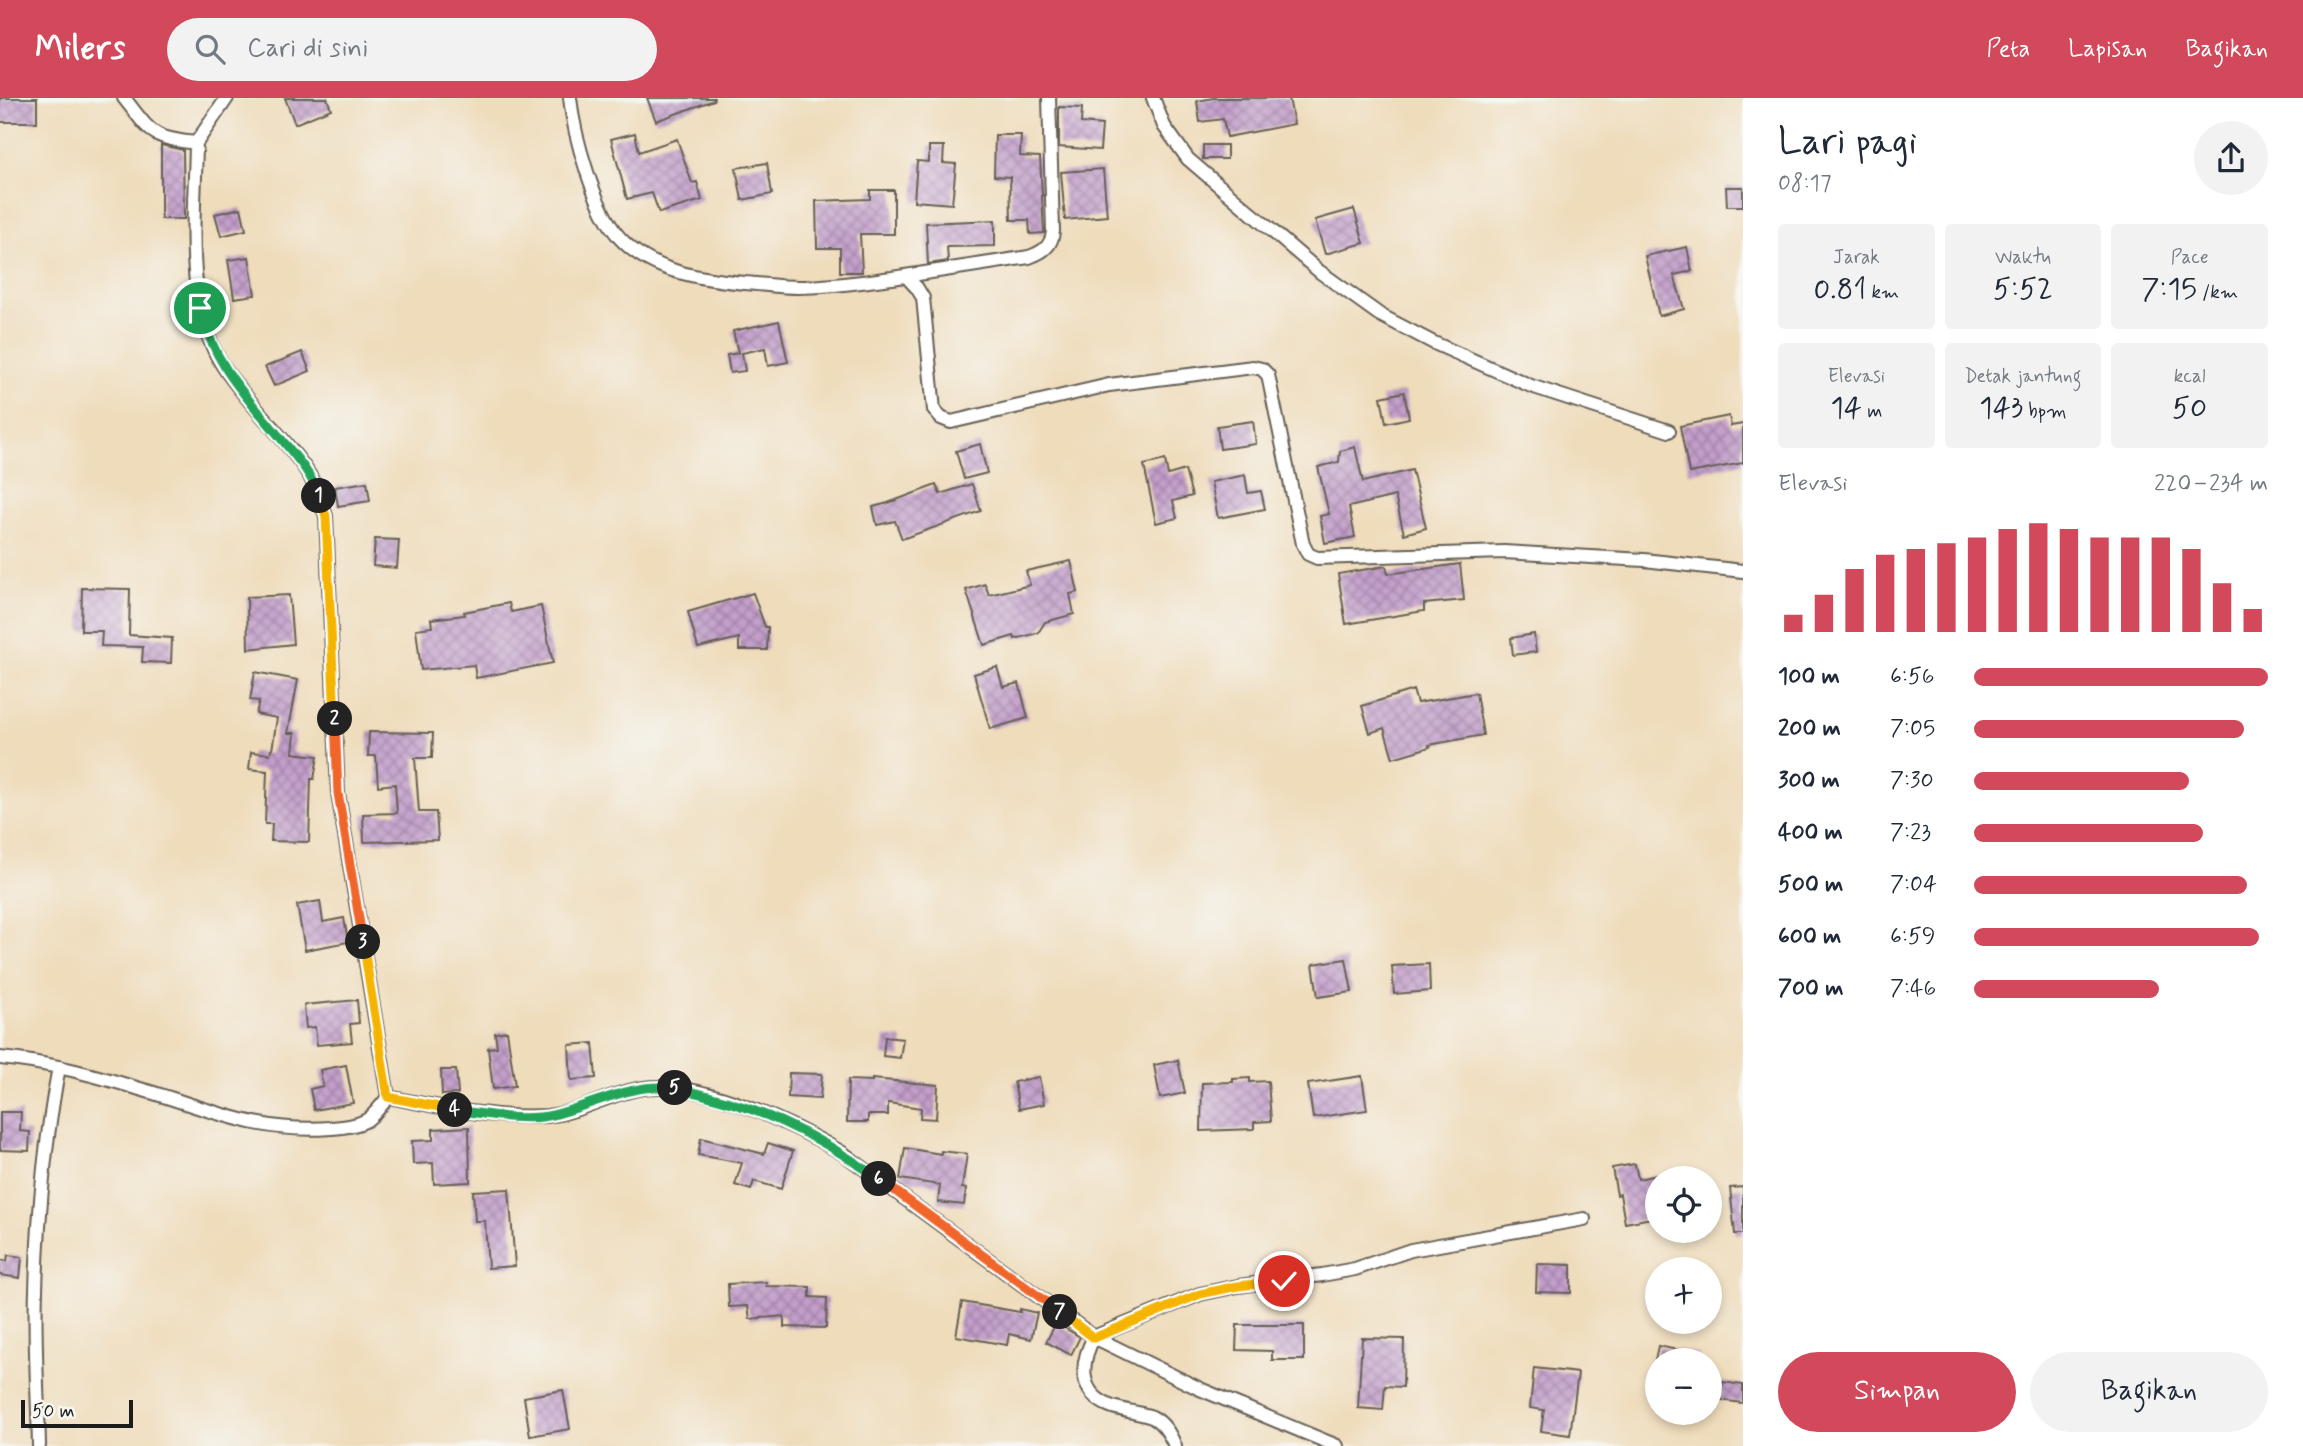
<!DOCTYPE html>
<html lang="id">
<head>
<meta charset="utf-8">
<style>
	:root { --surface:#fff; --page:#f2f2f3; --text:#1f2937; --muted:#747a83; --accent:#d1495b }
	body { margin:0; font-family:Mynerve,sans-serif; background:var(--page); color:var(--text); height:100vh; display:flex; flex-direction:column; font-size:26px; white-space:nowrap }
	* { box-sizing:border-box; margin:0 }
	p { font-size:23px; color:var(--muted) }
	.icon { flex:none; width:38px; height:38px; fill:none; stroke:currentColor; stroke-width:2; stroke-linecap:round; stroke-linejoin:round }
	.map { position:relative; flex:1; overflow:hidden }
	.drawer { display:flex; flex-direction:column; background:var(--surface); width:560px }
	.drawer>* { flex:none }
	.controls { position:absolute; left:1645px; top:1068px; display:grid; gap:14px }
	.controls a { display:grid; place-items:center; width:77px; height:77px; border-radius:50%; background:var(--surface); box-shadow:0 4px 10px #0003; font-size:35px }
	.scale { position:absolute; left:21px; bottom:18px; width:112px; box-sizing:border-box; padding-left:7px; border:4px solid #1c1c1c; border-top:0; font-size:19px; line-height:24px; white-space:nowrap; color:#1c1c1c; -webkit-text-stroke:5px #f6f6f2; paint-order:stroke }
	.pin { position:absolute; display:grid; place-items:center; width:60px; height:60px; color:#fff; margin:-30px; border:4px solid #fff; border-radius:50%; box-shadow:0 2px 7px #0007 }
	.km { position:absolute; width:35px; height:35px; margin:-18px; border-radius:50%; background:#222; color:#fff; font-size:19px; line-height:35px; text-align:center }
	.round { display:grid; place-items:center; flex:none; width:74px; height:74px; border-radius:37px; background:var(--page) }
	.overview { display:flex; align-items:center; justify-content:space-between; height:119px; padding:0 35px }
	h1 { font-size:38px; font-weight:600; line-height:52px }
	.figures { display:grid; grid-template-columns:repeat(3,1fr); gap:10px; height:119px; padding:7px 35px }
	.figures div { display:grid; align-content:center; border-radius:7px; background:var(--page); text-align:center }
	.figures b { font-size:30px; font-weight:600 }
	.figures small { font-size:19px; font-weight:400 }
	.figures p { font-size:19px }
	.chart { height:196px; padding:14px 35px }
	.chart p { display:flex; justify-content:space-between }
	.chart svg { width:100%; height:126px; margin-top:7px; stroke:var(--accent); stroke-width:6 }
	.action { display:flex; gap:14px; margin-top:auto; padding:14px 35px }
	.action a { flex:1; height:80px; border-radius:42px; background:var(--accent); color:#fff; font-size:28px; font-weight:600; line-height:80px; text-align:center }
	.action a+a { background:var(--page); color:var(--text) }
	ul { padding:0 35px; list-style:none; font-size:23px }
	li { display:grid; grid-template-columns:112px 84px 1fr; align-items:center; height:52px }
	li i { height:18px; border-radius:9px; background:var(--accent) }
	header { display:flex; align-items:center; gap:42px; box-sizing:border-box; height:98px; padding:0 35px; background:var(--accent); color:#fff }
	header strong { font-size:33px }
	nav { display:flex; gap:38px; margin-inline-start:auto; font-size:24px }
	.search { width:490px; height:63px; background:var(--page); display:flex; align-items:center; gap:18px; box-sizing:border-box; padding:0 24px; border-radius:38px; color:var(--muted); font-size:26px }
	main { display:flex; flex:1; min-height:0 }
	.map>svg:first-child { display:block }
	.building { fill:url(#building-cross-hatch) }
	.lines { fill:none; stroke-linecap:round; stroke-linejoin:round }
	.street-casing { stroke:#665f54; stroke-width:16 }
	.street { stroke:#fff; stroke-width:12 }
	.split-1-casing { stroke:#fff; stroke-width:14 }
	.split-2-casing { stroke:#fff; stroke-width:14 }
	.split-3-casing { stroke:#fff; stroke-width:14 }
	.split-4-casing { stroke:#fff; stroke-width:14 }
	.split-5-casing { stroke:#fff; stroke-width:14 }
	.split-6-casing { stroke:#fff; stroke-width:14 }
	.split-7-casing { stroke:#fff; stroke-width:14 }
	.split-8-casing { stroke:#fff; stroke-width:14 }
	.split-1 { stroke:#22a559; stroke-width:9 }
	.split-2 { stroke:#f5b400; stroke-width:9 }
	.split-3 { stroke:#f0652b; stroke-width:9 }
	.split-4 { stroke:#f5b400; stroke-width:9 }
	.split-5 { stroke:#22a559; stroke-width:9 }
	.split-6 { stroke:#22a559; stroke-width:9 }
	.split-7 { stroke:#f0652b; stroke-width:9 }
	.split-8 { stroke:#f5b400; stroke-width:9 }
</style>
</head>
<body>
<header>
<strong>Milers</strong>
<div class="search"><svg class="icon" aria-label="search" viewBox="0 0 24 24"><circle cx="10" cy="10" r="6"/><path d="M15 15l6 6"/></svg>Cari di sini</div>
<nav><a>Peta</a><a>Lapisan</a><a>Bagikan</a></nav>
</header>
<main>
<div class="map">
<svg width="1743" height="1348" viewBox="0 0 1743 1348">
	<defs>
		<pattern id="building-cross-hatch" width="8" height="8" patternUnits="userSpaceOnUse" patternTransform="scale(1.75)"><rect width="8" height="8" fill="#c39fcb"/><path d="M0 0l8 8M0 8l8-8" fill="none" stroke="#9e81a4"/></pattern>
	</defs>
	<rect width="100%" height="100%" fill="#f6f6f2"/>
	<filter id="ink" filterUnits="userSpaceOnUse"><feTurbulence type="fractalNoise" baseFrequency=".0143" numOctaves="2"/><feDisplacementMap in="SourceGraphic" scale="14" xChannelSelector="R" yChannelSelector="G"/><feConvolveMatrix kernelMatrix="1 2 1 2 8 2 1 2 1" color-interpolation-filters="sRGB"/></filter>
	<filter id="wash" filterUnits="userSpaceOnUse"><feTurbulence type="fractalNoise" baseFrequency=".00686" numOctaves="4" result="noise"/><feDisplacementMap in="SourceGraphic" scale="28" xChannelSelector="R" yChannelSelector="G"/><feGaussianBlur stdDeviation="1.57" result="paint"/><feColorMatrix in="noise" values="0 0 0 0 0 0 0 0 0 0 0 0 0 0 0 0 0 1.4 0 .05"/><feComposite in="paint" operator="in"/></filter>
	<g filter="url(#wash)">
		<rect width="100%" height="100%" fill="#efdcbb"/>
		<g id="blocks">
			<path class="building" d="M0,0H37V24H0Z
				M285,0H327L331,11L295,26Z
				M647,0H714V2L656,23Z
				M1213,0H1289L1294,26L1227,39L1223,21L1200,24L1197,3Z
				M1059,9L1082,10L1081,25L1102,27L1100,52L1059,49Z
				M635,35L639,54L677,41L692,85L697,84L702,102L659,115L652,95L627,101L611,41Z
				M995,37H1021L1020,58L1040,59L1044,135L1030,136L1029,122H1011L1010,79L994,78Z
				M161,47L183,52L184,121H161Z
				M1203,47H1227V61H1203Z
				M929,48H944L943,65L956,66L952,106L914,103L917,63L929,64Z
				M767,65L772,96L742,102L736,70Z
				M1103,71L1107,118L1065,122L1061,74Z
				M1726,89H1743V108H1727Z
				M870,92H894V136H860L862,174H840V150H817L816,103L870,101Z
				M241,110L246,132L221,138L215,116Z
				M1354,111L1364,145L1325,156L1315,122Z
				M995,122V148L947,149L948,163L928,166L926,125Z
				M1687,149L1692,173L1674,177L1684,211L1659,218L1645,158Z
				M249,159L255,197L234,200L228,162Z
				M779,223L788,264L768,268L765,250L742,255L745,273L730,275L727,257L738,255L733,233Z
				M302,254L310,273L274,288L265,269Z
				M1404,294L1409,320L1386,325L1381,299Z
				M1729,318L1731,328L1743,326V365L1689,375L1680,328Z
				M1253,323L1256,346L1220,351L1217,328Z
				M980,346L987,375L964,381L956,353Z
				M1355,349L1363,384L1412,372L1426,430L1404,436L1395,398L1349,409L1355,439L1325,445L1320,418L1329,416L1318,369L1339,364L1340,353Z
				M1165,362L1168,377L1185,372L1192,398L1173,403L1177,420L1156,425L1144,367Z
				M1245,377L1248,395L1261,393L1265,411L1218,420L1211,384Z
				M367,384L370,403L338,408L335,389Z
				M972,386L981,413L902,441L895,423L877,427L873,409L888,405L936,387L940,396Z
				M375,441L399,442L397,470L373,468Z
				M1071,463L1078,494L1070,496L1074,516L1045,524L1038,535L1015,541L1014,538L984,547L966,492L985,486L989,497L1030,487L1026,473Z
				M1460,466L1464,502L1424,506V513L1346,526L1338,476L1386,468L1388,476Z
				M82,490L130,491L129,537L172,540L171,565L142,564L143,549L101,548L102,533H81Z
				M753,495L765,529H768L767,552H739V540L698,550L688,514Z
				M289,497L293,546L248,551L247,499Z
				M509,505L511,514L541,508L553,565L476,580L474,567L421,572L416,531L432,529L431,521L465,517L464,514Z
				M1534,536L1536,554L1513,557L1511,540Z
				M997,569L1003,589L1019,585L1028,620L990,631L974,576Z
				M255,574L298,582L288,635H295L293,655L318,658L314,681H311L309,744L271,743L272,726H265L267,673L249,671L251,654L270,656L271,652H272L277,620L256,616L259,603L250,602Z
				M1413,592L1417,605L1476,595L1483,637L1429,647L1430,649L1393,660L1384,630L1370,635L1362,608Z
				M369,634L433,635L432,660H415L419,714H436L438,742L364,744L363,716L397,715L395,686L378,688L376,658H368Z
				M320,803L323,824L344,820L348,844L305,852L297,807Z
				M1346,861L1352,894L1318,899L1313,866Z
				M1429,866L1430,893L1394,896L1392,868Z
				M357,902L359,925L350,926L352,944L317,947L315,929L306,930L304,907Z
				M507,933L515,988L493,991L488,950L497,949L495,935Z
				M885,939L903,941L900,960L883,958Z
				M593,945L596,980L571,982L569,947Z
				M1178,962L1185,995L1160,1000L1154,967Z
				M346,967L353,1005L314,1012L310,991L323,988L320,972Z
				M441,972H456L458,996L442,997Z
				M789,975L822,976L820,1001L788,999Z
				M1362,978L1367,1012L1313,1020L1308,986Z
				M1039,979L1044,1006L1019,1011L1014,984Z
				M1250,980V984L1268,983L1271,1023L1254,1024V1031L1201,1033L1202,985L1233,984V981Z
				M872,981L938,987L936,1021L920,1020L921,1010L888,1005V1017H868V1024H847L848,982L872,983Z
				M0,1014H21L20,1033L30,1034L29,1053L0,1052Z
				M469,1029L470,1084L434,1086L433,1065L413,1066L412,1043L433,1042V1031Z
				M701,1040L764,1056L768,1045L793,1053L781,1091L754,1083L751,1092L735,1087L742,1065L698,1057Z
				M905,1050L941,1056V1053L967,1056L962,1090L966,1091L964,1107L938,1104L940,1087L900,1081Z
				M1635,1066L1638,1081L1657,1077V1119L1625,1125L1620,1096L1617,1097L1612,1070Z
				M1743,1089V1136H1735L1730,1090Z
				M509,1091L515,1168L488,1170L485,1123H475L473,1093Z
				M8,1157L22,1159L20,1180L0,1177V1162L7,1163Z
				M1537,1166L1571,1167V1195L1536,1194Z
				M766,1184V1188L810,1189V1199L827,1200L826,1230L784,1229V1218L750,1221L748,1208L729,1209L728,1186Z
				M962,1204L1020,1214V1211L1037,1215L1031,1241L1009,1236L1007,1247L956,1238Z
				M1056,1225L1080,1239L1071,1257L1046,1244Z
				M1237,1227H1304V1262H1272V1253L1236,1252Z
				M1362,1240L1404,1241L1403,1289L1385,1288L1383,1312L1358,1310Z
				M1658,1248L1698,1256V1262H1655Z
				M1534,1270L1578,1275L1570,1337L1541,1333L1544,1312L1530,1310Z
				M1723,1284L1743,1287V1305L1720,1302Z
				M563,1292L570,1331L530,1338L524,1299Z"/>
		</g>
	</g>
	<g filter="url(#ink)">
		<use href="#blocks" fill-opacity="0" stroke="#665f54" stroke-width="2"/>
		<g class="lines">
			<g class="street-casing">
				<path id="street" d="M124,0C152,35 150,40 196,45L227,0
					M570,0C574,38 594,110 619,139C650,174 701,181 745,185C762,186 780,189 798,189C829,189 861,184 892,180C938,173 983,166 1029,159C1043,154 1052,148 1053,133L1049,0
					M1153,0L1164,28L1188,61L1320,174L1380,217L1434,245L1531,288L1669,333
					M196,45C195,119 182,210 227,274C250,307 281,336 304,369C315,384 320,401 326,418L338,695L388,999C440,1009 494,1021 547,1018C580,1015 611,994 644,990C702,982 795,1027 844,1056L1094,1239L1200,1291L1337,1348
					M906,178L917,190L923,200L934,312L941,320L951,324L1109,287L1253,269L1262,271L1268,277L1303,446L1308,456L1317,460L1504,454L1644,462L1743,473
					M0,960C47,964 94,977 140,991C207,1010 259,1036 331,1030C343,1029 356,1028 367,1022C376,1015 382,1007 388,999
					M39,1348C38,1296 34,1244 36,1193C38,1118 45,1042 59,969
					M1175,1348C1170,1336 1164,1325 1152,1319C1138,1314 1123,1313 1110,1308C1078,1295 1080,1265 1094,1239L1200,1196L1238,1188L1322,1177L1355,1171L1411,1152L1584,1121"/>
			</g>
			<use href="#street" class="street"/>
		</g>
	</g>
	<g class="lines" filter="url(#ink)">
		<g class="split-1-casing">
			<path id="split-1" d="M200,210C214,268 247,299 283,343C297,360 312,377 319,398"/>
		</g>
		<g class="split-2-casing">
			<path id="split-2" d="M319,398L326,418L335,621"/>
		</g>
		<g class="split-3-casing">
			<path id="split-3" d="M335,621L338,695L363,844"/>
		</g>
		<g class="split-4-casing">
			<path id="split-4" d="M363,844L388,999L455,1012"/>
		</g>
		<g class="split-5-casing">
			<path id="split-5" d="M455,1012C486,1016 522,1024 553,1017C594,1007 632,984 675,990"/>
		</g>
		<g class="split-6-casing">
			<path id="split-6" d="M675,990C752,1006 815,1034 879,1081"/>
		</g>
		<g class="split-7-casing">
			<path id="split-7" d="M879,1081L1060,1214"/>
		</g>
		<g class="split-8-casing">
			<path id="split-8" d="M1060,1214L1094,1240L1200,1196L1238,1188L1284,1183"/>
		</g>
		<use href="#split-1" class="split-1"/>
		<use href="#split-2" class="split-2"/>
		<use href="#split-3" class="split-3"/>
		<use href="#split-4" class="split-4"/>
		<use href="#split-5" class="split-5"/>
		<use href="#split-6" class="split-6"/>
		<use href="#split-7" class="split-7"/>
		<use href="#split-8" class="split-8"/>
	</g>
</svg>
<div class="controls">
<a><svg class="icon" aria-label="locate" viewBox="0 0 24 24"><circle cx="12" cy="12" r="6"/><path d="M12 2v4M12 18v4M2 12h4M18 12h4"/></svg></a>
<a>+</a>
<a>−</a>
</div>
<div class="scale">50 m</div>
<div class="pin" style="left:200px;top:210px;background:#1e9e55"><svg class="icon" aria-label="arrive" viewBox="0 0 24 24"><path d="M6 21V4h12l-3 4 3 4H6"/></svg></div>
<div class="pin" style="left:1284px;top:1183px;background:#d93025"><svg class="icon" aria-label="check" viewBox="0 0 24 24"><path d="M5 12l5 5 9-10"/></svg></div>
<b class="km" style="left:319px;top:398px">1</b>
<b class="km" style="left:335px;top:621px">2</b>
<b class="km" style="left:363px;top:844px">3</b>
<b class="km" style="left:455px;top:1012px">4</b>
<b class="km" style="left:675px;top:990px">5</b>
<b class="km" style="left:879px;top:1081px">6</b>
<b class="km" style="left:1060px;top:1214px">7</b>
</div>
<section class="drawer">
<div class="overview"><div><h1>Lari pagi</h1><p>08:17</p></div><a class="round"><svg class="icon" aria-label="share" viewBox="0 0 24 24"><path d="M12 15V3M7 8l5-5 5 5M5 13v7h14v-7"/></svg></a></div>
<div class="figures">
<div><p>Jarak</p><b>0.81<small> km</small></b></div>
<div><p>Waktu</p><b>5:52</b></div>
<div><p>Pace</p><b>7:15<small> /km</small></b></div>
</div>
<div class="figures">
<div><p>Elevasi</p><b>14<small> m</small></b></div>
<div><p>Detak jantung</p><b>143<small> bpm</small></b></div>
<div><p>kcal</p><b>50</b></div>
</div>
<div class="chart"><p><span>Elevasi</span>220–234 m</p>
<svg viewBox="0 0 160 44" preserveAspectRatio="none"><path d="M5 44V38M15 44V31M25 44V22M35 44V17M45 44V15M55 44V13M65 44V11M75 44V8M85 44V6M95 44V8M105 44V11M115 44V11M125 44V11M135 44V15M145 44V27M155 44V36"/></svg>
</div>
<ul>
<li><b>100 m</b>6:56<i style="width:100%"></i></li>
<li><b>200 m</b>7:05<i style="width:92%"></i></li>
<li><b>300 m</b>7:30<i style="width:73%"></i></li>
<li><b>400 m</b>7:23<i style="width:78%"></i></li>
<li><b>500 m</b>7:04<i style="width:93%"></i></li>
<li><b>600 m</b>6:59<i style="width:97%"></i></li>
<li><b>700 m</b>7:46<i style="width:63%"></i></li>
</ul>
<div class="action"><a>Simpan</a><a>Bagikan</a></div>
</section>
</main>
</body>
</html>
